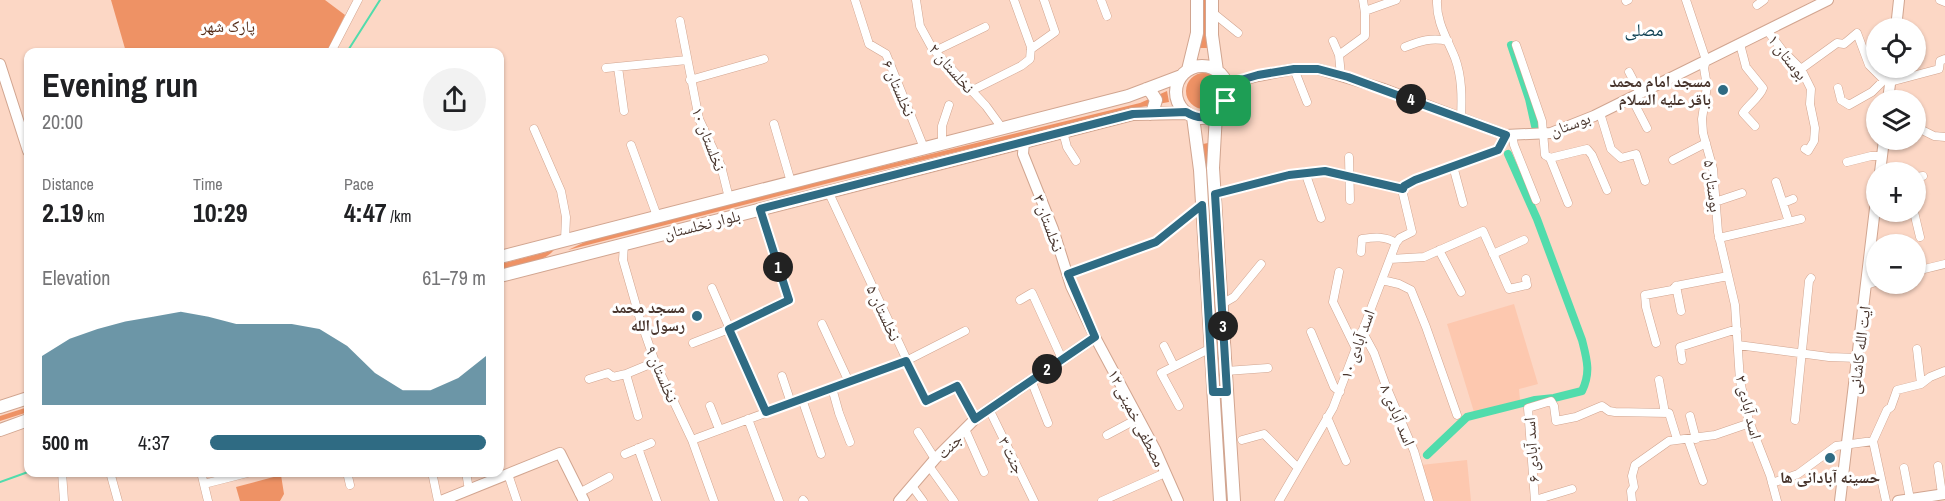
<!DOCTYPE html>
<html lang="en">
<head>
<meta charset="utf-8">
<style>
	:root { --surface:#fff; --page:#f2f2f2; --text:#202124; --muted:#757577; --accent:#2f6b83 }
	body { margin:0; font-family:"Archivo Narrow","Noto Naskh Arabic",sans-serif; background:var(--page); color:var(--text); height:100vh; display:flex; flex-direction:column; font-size:22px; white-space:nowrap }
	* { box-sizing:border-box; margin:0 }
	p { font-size:20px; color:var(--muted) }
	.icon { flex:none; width:33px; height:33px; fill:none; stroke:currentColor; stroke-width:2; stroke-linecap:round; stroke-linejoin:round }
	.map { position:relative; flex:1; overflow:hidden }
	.side { position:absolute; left:24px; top:48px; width:480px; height:429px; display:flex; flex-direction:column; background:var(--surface); border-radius:12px; box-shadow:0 2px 4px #0004 }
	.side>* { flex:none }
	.fabs { position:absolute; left:1866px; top:18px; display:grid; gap:12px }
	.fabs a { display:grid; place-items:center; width:60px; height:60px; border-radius:50%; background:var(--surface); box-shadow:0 2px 4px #0004; font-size:30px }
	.pin { position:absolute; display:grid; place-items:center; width:51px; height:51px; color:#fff; margin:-26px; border-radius:12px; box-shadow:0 3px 9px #0006 }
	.km { position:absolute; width:30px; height:30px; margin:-15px; border-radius:50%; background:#222; color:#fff; font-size:16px; line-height:30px; text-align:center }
	.round { display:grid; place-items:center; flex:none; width:63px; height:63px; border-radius:32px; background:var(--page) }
	.summary { display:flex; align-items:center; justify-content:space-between; height:102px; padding:0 18px }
	h1 { font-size:33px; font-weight:800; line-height:45px }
	.metrics { display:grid; grid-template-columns:repeat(3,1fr); gap:9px; height:102px; padding:6px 18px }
	.metrics div { display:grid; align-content:center }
	.metrics b { font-size:26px; font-weight:800 }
	.metrics small { font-size:16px; font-weight:400 }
	.metrics p { font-size:16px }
	.chart { height:168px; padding:12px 18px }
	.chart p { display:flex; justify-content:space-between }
	.chart svg { width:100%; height:108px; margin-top:6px; fill:var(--accent); opacity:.7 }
	ul { padding:0 18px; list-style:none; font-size:20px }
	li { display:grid; grid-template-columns:96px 72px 1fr; align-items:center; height:45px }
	li i { height:15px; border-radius:8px; background:var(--accent) }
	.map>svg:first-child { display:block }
	.built { fill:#fdc8af }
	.green { fill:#ee9265 }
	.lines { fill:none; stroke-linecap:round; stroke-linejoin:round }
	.stream { stroke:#51dcac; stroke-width:2 }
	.canal { stroke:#51dcac; stroke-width:8 }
	.street-casing { stroke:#d1a590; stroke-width:9 }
	.secondary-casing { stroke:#d1a590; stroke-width:12 }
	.primary-casing { stroke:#d1a590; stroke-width:14 }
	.street { stroke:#fff; stroke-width:8 }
	.secondary { stroke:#fff; stroke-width:10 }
	.primary { stroke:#fff; stroke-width:12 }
	.route-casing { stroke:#fff; stroke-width:12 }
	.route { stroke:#2f6b83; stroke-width:8 }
	.poi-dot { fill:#2f6b83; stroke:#fff; stroke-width:2 }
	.labels { text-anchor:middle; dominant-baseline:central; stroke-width:6; stroke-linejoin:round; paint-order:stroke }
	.park-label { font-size:16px; fill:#562d19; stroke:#fff }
	.street-label { font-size:16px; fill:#48352d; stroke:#fff }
	.poi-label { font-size:16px; font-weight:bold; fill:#48352d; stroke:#fff; text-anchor:end }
	.neighbourhood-label { font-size:18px; fill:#0f4153; stroke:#fff }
</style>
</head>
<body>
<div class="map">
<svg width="1945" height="501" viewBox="0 0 1945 501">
	<rect width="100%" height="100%" fill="#fcd7c5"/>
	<path class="built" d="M1514,304L1538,384L1519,389L1520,400L1474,412L1447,324Z
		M1467,460L1471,501H1431L1421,465Z"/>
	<path class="green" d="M111,0H325L345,15L327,52H126Z
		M1200,0H1206L1207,48H1199Z
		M1186 91a18 18 0 1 1 36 0a18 18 0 1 1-36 0Z
		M1167,91L1169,102L1141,107L833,182L568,250L587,241L833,178L1140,103Z
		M1208,143L1221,382H1217L1203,144Z
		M554,250C542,264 517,266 500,270V264Z
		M28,407V412L0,421V416Z
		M1219,407H1224L1228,501H1223Z
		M281,475L284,494L280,501H240L236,487Z"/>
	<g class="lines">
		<path class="stream" d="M347,52L380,0
			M0,482L28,472"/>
		<path class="canal" d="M1511,45L1529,99L1535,126
			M1427,455L1467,417L1535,400L1554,398L1582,391C1591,372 1587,360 1582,340L1537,219L1508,154"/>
		<g class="street-casing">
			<path id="street" d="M855,0L869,44L886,54L924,148
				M916,0L920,26L932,48L986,106L1002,128
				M1101,0L1107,16
				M1437,0C1436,22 1447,38 1455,58C1462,77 1462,97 1461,118
				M1686,0L1706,60L1704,68L1707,86L1702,119L1703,133L1713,169L1718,232L1735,305L1740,381L1749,421L1770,475L1777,501
				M1940,0L1945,2
				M1626,1L1628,0
				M1757,5L1764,0
				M1365,11L1396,0
				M1212,12L1238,33
				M680,21L699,119L721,166L729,198
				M1767,30L1782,50L1801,69L1811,89L1810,104L1815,128L1814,141L1808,151L1805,149
				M1333,41L1339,55L1341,76
				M1740,44L1746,67L1763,88C1760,97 1749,104 1743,113L1755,126
				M1516,45L1542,121L1545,155L1550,158L1568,203
				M1405,47C1420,41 1432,37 1448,41
				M1031,49L1055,32L1044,0
				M935,51L985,27
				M331,52L358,0
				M1339,55L1365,36V13L1363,0
				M618,67L624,111
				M606,68L687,60
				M1294,69L1307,102
				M1801,69L1837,43L1844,44L1857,33L1869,65L1884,80
				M1629,72L1640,93
				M690,80L764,59
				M1838,88L1841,100L1849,105L1872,92L1884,80L1890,82L1939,69L1940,61L1945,59
				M971,91L1021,66L1030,59L1031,47L1014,0
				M1631,97L1647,128
				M1600,113L1611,149L1621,158L1636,154L1645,181
				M774,124L791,182
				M534,129L561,191L566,217L565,240
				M1922,130L1934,136L1945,137
				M1063,132L1067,147L1076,161
				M1512,135L1514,145L1536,200
				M942,143V126L949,105
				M631,145L657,216
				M1349,157L1350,200
				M1550,158L1587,149L1592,155L1607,190
				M1673,160L1706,143
				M1847,162L1871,156H1882
				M1453,166L1463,203
				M1305,172L1321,218
				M1916,177L1923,176
				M1776,182L1789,222
				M828,191L926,401L957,386L975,419
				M1215,194L1289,175L1325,171L1403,189
				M1715,202L1742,193
				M1783,203L1793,199
				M1914,212L1920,237
				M1719,238L1801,219
				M624,244L623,260L640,319L655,362L692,440L714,501
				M1439,250L1461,292
				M1361,252L1362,239C1374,237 1386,236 1396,243
				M1493,254L1524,240
				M1390,259L1424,257L1483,231L1509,289L1527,285L1526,279
				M1916,271L1945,264
				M1339,272L1333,302L1356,349
				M1068,274L1156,242L1202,205
				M1382,280L1399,284L1411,290L1426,327L1457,415
				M1866,285L1876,282
				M712,288L766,412
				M1020,300L1032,293L1062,359
				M1222,304L1234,297L1261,264
				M1681,311L1676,286L1728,276
				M822,324L849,382
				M1362,331L1374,353L1386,386L1414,451L1429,501
				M1311,332L1334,387L1340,392
				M693,343L729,329L789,300L760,209
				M1656,343L1646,307L1645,295L1672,290L1676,286
				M1738,345L1829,357L1858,358
				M1164,346L1174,366
				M1917,349L1921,384
				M1682,360L1680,347L1737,329
				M1226,371L1268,368
				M626,374L638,416
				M782,376L791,403
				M589,379L608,373L613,377L626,374L655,362
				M1031,380L1048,423
				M1659,380L1665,413
				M832,388L839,413L850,442
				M802,399L821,454
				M710,406L719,429
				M1179,406L1161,373L1211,348
				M989,409L1034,501
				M1690,416L1696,439
				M1327,417L1346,461
				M748,419L779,501
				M1795,420L1809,281L1811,278
				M965,429L984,472
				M918,432L935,459
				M1107,435L1139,418
				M1688,439L1703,481
				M692,440L906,361L965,331
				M1242,440L1264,434L1297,467
				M638,448L657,501
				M625,454L651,443
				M929,466L954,501
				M1938,466L1942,494
				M1904,468L1910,499
				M62,472L64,501
				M110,472L118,501
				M201,472L208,501
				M347,472L350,485
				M432,472L438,501
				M466,472L469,490
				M508,474L517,501
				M1772,483L1798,474L1836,446L1873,441
				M204,484L251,472
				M912,486L923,501
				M579,493L609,477
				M803,500L804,501
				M1535,500L1572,489
				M1102,501L1165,473
				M1279,501L1333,408L1396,243L1400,238L1412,232L1403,194L1404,186L1415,180L1498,150L1506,135
				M1535,501L1528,408L1551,401L1554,406L1556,421L1576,417L1602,406L1609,411L1615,412L1669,413L1677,439
				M1632,501L1631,491L1634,487L1632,476L1635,465L1669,441L1715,435L1750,423
				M1886,501L1873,441L1887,410L1891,407L1897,390L1921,384L1930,377L1945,371"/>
		</g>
		<g class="secondary-casing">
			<path id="secondary" d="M1896,28L1899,0
				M0,64L28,151
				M1227,84L1258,76L1294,69H1318L1384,89L1506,135L1551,133L1594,116L1828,0
				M1888,100L1892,68
				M1024,142L1023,154L1053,229L1071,286L1095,337L1155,449L1178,501
				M1880,172L1884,140
				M441,501L560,453L584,501
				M899,501L935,459L975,419L1095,337
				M1840,501L1876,200
				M1898,501L1945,494"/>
		</g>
		<g class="primary-casing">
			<path id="primary" d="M1212,0V35L1217,71
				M1176 92a26 26 0 1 1 52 0a26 26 0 1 1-52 0Z
				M1188,70L1197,33V0
				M1146,89L1151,92L1156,100L1153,110L1150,114
				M1216,114L1213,168L1234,501
				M1193,117L1200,170L1220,501
				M500,257L1128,96L1181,76
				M500,276L1133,114L1186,113
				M0,407L28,398
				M0,430L28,420"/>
		</g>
		<use href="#street" class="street"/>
		<use href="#secondary" class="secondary"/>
		<use href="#primary" class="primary"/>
	</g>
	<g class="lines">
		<g class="route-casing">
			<path id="route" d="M1294,69H1318L1348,77L1506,135L1498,150L1415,180L1404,186L1403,189L1325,171L1289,175L1215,194L1227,392H1213L1202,205L1156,242L1068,274L1095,337L975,419L957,386L926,401L906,361L766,412L729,329L789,300L760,209L1133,114L1186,112C1209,126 1230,111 1227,84L1258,75Z"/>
		</g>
		<use href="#route" class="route"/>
	</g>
	<g class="poi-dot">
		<circle cx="1723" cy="90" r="6"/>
		<circle cx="697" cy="316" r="6"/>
		<circle cx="1830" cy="458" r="6"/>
	</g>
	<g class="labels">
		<g class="park-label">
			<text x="228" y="26">پارک شهر</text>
		</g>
		<g class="street-label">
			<text transform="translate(1788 57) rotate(52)">بوستان ۱</text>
			<text transform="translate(952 68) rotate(49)">نخلستان ۲</text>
			<text transform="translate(899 88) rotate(67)">نخلستان ۶</text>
			<text transform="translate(1570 124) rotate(-20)">بوستان</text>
			<text transform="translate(709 139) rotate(69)">نخلستان ۱۰</text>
			<text transform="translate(1713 186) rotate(83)">بوستان ۵</text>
			<text transform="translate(1049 223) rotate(70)">نخلستان ۳</text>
			<text transform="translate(702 224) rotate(-14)">بلوار نخلستان</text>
			<text transform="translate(884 313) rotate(65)">نخلستان ۵</text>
			<text transform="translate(1357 344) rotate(-70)">اسد آبادی ۱۰</text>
			<text transform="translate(1859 350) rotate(-83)">ایت الله کاشانی</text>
			<text transform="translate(662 374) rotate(67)">نخلستان ۹</text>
			<text transform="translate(1749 407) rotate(76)">اسد آبادی ۲</text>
			<text transform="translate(1398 415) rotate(67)">اسد آبادی ۸</text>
			<text transform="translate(1137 418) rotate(63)">مصطفی خمینی ۱۲</text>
			<text transform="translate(949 446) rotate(-45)">جنت</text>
			<text transform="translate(1531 450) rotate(-94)">اسد آبادی ۶</text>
			<text transform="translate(1012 455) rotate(64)">جنت ۳</text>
		</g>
		<g class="poi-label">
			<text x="1711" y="81">مسجد امام محمد<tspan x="1711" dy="18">باقر علیه السلام</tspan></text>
			<text x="685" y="307">مسجد محمد<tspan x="685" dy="18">رسول‌الله</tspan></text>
			<text x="1830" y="477" text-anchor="middle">حسینه آبادانی ها</text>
		</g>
		<g class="neighbourhood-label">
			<text x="1644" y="29">مصلی</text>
		</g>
	</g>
</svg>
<div class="fabs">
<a><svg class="icon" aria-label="locate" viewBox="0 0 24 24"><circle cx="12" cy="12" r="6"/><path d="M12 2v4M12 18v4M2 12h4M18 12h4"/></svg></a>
<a><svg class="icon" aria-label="layers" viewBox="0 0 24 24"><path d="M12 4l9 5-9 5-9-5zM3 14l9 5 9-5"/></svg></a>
<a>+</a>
<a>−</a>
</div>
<div class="pin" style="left:1226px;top:101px;background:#1e9e55"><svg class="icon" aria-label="arrive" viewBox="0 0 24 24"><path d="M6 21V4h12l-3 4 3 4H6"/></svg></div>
<b class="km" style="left:778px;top:267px">1</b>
<b class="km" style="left:1047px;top:369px">2</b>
<b class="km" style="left:1223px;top:326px">3</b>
<b class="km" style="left:1411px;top:99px">4</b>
<section class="side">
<div class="summary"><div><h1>Evening run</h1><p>20:00</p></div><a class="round"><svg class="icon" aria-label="share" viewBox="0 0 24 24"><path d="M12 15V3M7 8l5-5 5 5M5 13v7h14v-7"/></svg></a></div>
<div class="metrics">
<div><p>Distance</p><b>2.19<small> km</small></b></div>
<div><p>Time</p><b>10:29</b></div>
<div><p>Pace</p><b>4:47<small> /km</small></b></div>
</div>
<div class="chart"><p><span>Elevation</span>61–79 m</p>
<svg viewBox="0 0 160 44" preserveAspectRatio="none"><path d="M0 44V24L10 17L20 13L30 10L40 8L50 6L60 8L70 11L80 11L90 11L100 13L110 20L120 31L130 38L140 38L150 33L160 24V44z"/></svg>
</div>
<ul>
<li><b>500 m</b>4:37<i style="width:100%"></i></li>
</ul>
</section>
</div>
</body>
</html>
